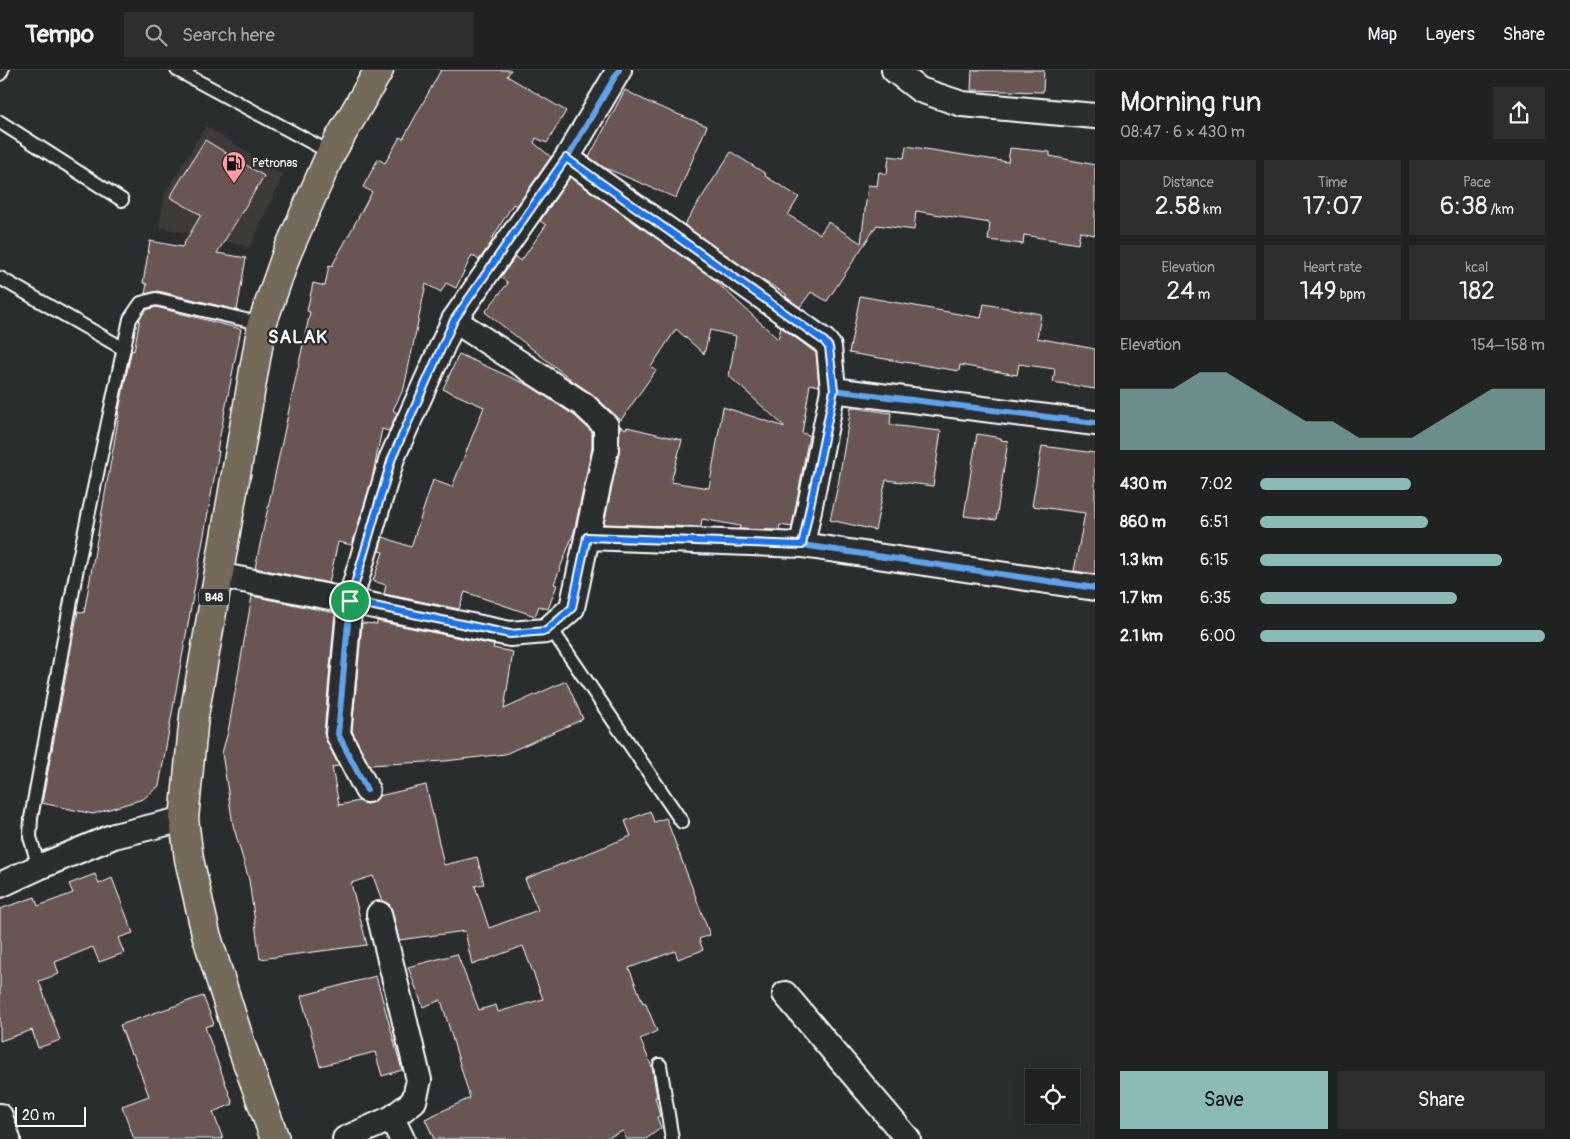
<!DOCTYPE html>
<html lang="en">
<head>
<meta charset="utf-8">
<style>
	:root { --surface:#202222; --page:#2d2f2f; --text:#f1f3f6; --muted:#a2a4a5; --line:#3d3f40; --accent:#8bbbb9 }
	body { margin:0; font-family:Pangolin,sans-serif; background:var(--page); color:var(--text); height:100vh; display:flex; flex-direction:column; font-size:19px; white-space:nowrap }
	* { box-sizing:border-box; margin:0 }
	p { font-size:16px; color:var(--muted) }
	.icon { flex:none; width:28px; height:28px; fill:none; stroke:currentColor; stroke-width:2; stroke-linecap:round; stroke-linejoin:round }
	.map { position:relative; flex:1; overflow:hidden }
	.panel { display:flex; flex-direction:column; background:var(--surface); width:475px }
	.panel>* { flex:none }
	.buttons { position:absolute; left:1025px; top:999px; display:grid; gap:10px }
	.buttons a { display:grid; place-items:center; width:55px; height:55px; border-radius:0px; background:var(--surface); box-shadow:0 2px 12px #0003,0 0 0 1px var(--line); font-size:25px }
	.scale { position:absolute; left:15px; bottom:12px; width:71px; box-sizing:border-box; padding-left:5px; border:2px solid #fff; border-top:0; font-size:14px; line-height:18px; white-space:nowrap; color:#fff; -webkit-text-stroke:4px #2a2d2e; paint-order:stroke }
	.pin { position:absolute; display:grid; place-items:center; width:42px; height:42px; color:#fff; margin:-21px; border:2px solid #fff; border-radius:50%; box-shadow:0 1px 5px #0007 }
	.round { display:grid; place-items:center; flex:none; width:52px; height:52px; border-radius:0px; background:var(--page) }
	.head { display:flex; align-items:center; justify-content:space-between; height:85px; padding:0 25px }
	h1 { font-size:28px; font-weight:600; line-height:38px }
	.stats { display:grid; grid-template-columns:repeat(3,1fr); gap:8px; height:85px; padding:5px 25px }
	.stats div { display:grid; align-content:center; border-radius:0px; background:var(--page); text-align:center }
	.stats b { font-size:25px; font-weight:600 }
	.stats small { font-size:14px; font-weight:400 }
	.stats p { font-size:14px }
	.chart { height:140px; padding:10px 25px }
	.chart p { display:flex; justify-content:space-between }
	.chart svg { width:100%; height:90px; margin-top:5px; fill:var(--accent); opacity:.7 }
	.primary-button { display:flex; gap:10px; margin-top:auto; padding:10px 25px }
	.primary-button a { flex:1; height:58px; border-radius:0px; background:var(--accent); color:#111; font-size:20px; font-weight:600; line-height:58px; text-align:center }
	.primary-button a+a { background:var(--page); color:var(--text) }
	ul { padding:0 25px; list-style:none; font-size:16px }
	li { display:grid; grid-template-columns:80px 60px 1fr; align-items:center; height:38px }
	li i { height:12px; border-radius:6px; background:var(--accent) }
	header { display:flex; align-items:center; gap:30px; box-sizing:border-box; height:70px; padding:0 25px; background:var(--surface); border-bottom:1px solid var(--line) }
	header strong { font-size:24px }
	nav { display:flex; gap:28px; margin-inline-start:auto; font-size:18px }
	.search { width:350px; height:45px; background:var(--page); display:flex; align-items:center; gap:12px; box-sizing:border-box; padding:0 18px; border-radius:0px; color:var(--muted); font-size:19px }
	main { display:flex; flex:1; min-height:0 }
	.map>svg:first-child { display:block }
	.built { fill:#3d3a39 }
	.building { fill:#695753; stroke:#fff }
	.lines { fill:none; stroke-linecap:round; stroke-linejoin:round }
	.lane-casing { stroke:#fff; stroke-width:16 }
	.street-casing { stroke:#fff; stroke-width:28 }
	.primary-casing { stroke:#fff; stroke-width:31 }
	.lane { stroke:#2a2d2e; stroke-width:12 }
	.street { stroke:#2a2d2e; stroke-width:24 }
	.primary { stroke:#746a5a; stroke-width:28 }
	.cycleway-casing { stroke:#2a2d2e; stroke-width:9 }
	.cycleway { stroke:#60a3ed; stroke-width:6 }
	.route-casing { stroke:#fff; stroke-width:10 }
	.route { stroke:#1a73e8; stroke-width:6 }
	.labels { text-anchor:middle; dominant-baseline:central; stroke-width:4.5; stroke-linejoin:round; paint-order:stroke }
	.shield { fill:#2a2d2e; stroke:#bfc0c0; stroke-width:1 }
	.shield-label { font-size:11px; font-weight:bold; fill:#fff }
	.poi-label { font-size:12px; fill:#fff; stroke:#2a2d2e; text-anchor:start }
	.district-label { font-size:18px; font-weight:bold; letter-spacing:1px; fill:#fff; stroke:#2a2d2e }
</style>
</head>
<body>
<header>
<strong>Tempo</strong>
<div class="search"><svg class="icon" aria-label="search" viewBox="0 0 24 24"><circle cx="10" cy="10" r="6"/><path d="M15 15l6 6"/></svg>Search here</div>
<nav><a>Map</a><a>Layers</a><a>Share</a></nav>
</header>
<main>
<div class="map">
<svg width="1095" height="1069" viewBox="0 0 1095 1069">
	<rect width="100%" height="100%" fill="#2a2d2e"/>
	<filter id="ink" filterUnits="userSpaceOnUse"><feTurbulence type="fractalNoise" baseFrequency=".02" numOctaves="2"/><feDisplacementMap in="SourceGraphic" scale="10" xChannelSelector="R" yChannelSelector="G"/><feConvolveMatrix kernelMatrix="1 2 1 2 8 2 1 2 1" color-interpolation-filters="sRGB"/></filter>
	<g filter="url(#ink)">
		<path class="built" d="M206,56L283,105L250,177L159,157L165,123Z"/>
		<path class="building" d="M441,0H511L507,6L566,41L547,73L536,68L534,73L551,87L517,136L513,134L492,169L493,170L479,190L472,185L456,218L446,213L441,222L426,214L404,318L393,340L397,343L389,361L382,359L372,409L352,475L338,472L329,513L255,498L310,242L307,241L313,213L325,216L329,195L332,196L372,122L363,117L378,89L385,93L400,67L403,69Z
			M972,0H1044L1043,22L971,20Z
			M625,20L650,33L707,56L676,128L603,97L589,87Z
			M205,70L264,106L217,183L246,188L237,240L158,221L145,224L147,214L143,213L150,171L182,177L201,145L170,127Z
			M906,76L1008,92L1010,78L1050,82V86L1095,95V165L1080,162L1078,174L1024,165L1023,174L988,170L990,153L916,141L914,160L877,155L827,231L811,222L800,237L786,227V224L759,208L684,155L731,82L766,104L765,106L799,127L788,145L820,164L828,152L861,173L868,115L877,116L879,102L887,104L889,86L904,88Z
			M570,107L710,206L778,269L781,257L816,283L819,316L810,314L802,363L809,365L792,457L780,455L779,460L739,459L740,456L702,449L701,457L604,454L619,382L620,356L626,359L627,357L682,370L671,412L709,418L723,337L785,357L729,306L736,266L710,260L704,284L676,259L651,297L656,300L621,350L592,324L573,311L485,242L508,213L501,207L515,187L521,191L546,155L540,151Z
			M860,226L981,248L984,234L1041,244L1037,268L1095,279V319L1053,312L1055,299L1019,294L1017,305L960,295L959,301L849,283Z
			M156,237L241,259L217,381H219L159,716L143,729L93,744L42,733L78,541L84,543L119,345H118L131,283L132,280L134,281L140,248L146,240Z
			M459,284L530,316L575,346L592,362V378L574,462L554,514L557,515L548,539L539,536L535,546L465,522L459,539L384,524L386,515L373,511L383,482L379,481L383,467L411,477L433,410L452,417L484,337L443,319Z
			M851,337L891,343L890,355L941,361L933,416L886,410L875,460L830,450L838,415Z
			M977,364L1001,368V370L1008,371L996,450L964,446Z
			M1042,376L1095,383V504L1074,501L1085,443L1032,436Z
			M252,526L335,543L324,663L326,670L339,696L332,697L339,735L359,731L366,734L373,732L379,726L426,715L444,795L477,787L484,814L475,816L489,858L538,840L525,809L631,766L625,751L650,741L654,752L666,748L710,865L699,869L703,880L678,889L675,881L629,898L643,933L645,932L657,961L640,969L652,997L657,1027H655L660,1046L657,1047L661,1058L646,1069H626L623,1061L604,1069H434L425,1049L470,1028L441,930L423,937L408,897L457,884L479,940L496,935L498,942L543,929L523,876L472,895L465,861L399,870L392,840L389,834L382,831L373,806L351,813L367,875L260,889L249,810L233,755L222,683L228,662Z
			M377,551L494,575L493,578L513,582L504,639L566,611L583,649L505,684L445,691L369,695L352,661L362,553L377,554Z
			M95,804L99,814L112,808L133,863L118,868L124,883L99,892L93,877L55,892L59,904L39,911L60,970L38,978L32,960L0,971V839L35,827L38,836L73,823L69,814Z
			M376,906L402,1000L382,1006L375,982L320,996L301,926Z
			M203,926L214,954L205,957L233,1034L213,1042L223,1069H134L122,1036L149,1026L133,983L131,984L120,955Z"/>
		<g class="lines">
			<g class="lane-casing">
				<path id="lane" d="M177,0L331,83
					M0,4L2,0
					M0,52L122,130
					M0,208L124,279
					M550,557L682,752
					M39,797L30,767L31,748L77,498L130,249L141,233L156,229L262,254
					M660,995L672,1069"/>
			</g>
			<g class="street-casing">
				<path id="street" d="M894,0L920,20L962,34L1095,46
					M567,88L824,271L829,277L833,320L1095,353
					M587,467L802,475L1095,518
					M802,475L833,320
					M218,505L350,531L510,564L546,561L572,538L606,379V356L584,335L454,250
					M367,720L338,664L350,531L392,388L454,250L567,88L619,0
					M0,815L39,797L114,766L184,749
					M785,924L908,1069
					M0,1046L8,1069
					M392,1048L402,1069
					M345,1069L392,1048L414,1031L419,1010L379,844"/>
			</g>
			<g class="primary-casing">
				<path id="primary" d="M275,1069L242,978L206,864L189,789L184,749L194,646L262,254L287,183L331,83L379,0"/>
			</g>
			<use href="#lane" class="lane"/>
			<use href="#street" class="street"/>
			<use href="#primary" class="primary"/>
			<g class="cycleway-casing">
				<path id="cycleway" d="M567,88L824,271L829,277L833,320L1095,353
					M587,467L802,475L1095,518
					M367,720L338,664L350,531L392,388L454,250L567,88L619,0"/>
			</g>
			<use href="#cycleway" class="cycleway"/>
		</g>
	</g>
	<g class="lines" filter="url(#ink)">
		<g class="route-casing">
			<path id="route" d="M566,88L824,271L829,277L834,320L802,475L587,467L572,538L546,561L510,564L350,531L392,388L454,250Z"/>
		</g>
		<use href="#route" class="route"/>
	</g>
	<defs>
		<g id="fuel-pin" transform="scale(1.25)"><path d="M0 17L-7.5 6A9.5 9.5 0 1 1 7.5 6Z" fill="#ff9aa2" stroke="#2a2d2e"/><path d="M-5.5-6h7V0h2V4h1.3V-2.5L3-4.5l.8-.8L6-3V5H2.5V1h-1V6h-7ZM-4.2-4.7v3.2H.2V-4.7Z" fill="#111"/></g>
	</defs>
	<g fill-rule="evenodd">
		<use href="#fuel-pin" x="234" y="93"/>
	</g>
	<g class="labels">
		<rect class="shield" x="199" y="518.5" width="30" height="17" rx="4"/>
		<g class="shield-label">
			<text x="214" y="527">B48</text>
		</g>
		<g class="poi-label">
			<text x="252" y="93">Petronas</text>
		</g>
		<g class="district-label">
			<text x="298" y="267">SALAK</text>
		</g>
	</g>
</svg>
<div class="buttons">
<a><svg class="icon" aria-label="locate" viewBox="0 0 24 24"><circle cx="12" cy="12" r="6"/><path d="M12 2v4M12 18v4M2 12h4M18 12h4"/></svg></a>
</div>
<div class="scale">20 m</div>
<div class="pin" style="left:350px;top:531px;background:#1e9e55"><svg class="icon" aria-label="arrive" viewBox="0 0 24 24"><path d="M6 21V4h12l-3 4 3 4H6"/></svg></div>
</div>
<section class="panel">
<div class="head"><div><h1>Morning run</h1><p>08:47 · 6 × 430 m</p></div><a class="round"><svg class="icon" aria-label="share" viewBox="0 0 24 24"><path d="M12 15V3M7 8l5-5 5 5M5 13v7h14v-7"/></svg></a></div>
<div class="stats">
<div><p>Distance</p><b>2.58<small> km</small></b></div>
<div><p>Time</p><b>17:07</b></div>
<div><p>Pace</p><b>6:38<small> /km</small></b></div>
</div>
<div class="stats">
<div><p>Elevation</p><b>24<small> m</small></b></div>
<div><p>Heart rate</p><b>149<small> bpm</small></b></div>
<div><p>kcal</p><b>182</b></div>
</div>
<div class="chart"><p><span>Elevation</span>154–158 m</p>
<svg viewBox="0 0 160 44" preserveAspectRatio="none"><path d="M0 44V14L10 14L20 14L30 6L40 6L50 14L60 22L70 30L80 30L90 38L100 38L110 38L120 30L130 22L140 14L150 14L160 14V44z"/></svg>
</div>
<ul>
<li><b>430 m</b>7:02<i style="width:53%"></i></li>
<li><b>860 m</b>6:51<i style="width:59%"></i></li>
<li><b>1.3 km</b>6:15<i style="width:85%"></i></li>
<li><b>1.7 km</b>6:35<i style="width:69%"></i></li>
<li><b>2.1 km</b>6:00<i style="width:100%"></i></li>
</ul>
<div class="primary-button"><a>Save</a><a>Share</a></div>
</section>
</main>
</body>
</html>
